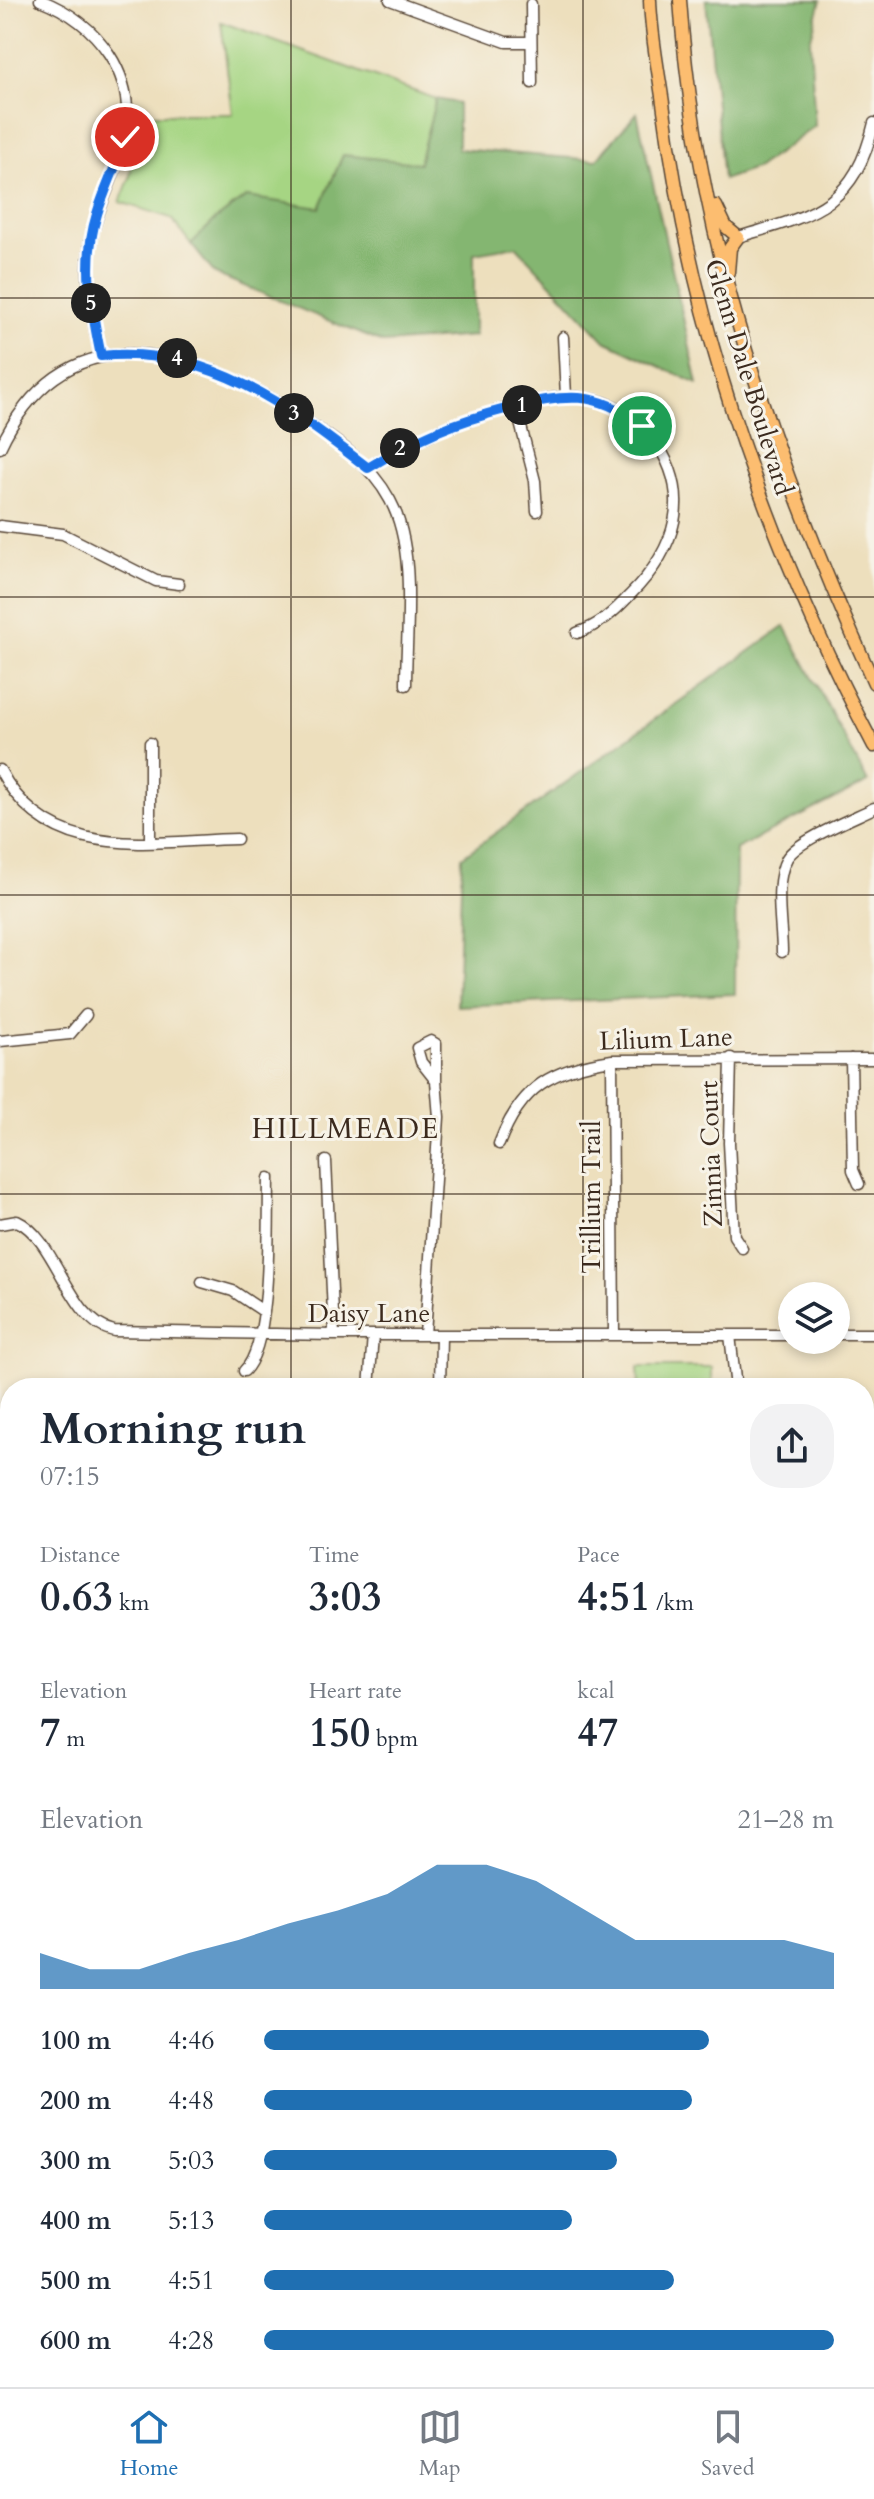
<!DOCTYPE html>
<html lang="en">
<head>
<meta charset="utf-8">
<style>
	:root { --surface:#fff; --page:#f2f2f3; --text:#1f2937; --muted:#747a83; --line:#e0e1e3; --accent:#1f6fb2 }
	body { margin:0; font-family:Cardo,serif; background:var(--page); color:var(--text); height:100vh; display:flex; flex-direction:column; font-size:30px; white-space:nowrap }
	* { box-sizing:border-box; margin:0 }
	p { font-size:26px; color:var(--muted) }
	.icon { flex:none; width:44px; height:44px; fill:none; stroke:currentColor; stroke-width:2; stroke-linecap:round; stroke-linejoin:round }
	.map { position:relative; flex:1; overflow:hidden }
	.side { position:absolute; left:0px; top:1378px; width:874px; height:1010px; display:flex; flex-direction:column; background:var(--surface); border-radius:32px 32px 0 0; box-shadow:0 4px 12px #0003 }
	.side>* { flex:none }
	.tools { position:absolute; left:778px; top:1282px; display:grid; gap:16px }
	.tools a { display:grid; place-items:center; width:72px; height:72px; border-radius:50%; background:var(--surface); box-shadow:0 4px 12px #0003; font-size:40px }
	.pin { position:absolute; display:grid; place-items:center; width:68px; height:68px; color:#fff; margin:-34px; border:4px solid #fff; border-radius:50%; box-shadow:0 2px 8px #0007 }
	.km { position:absolute; width:40px; height:40px; margin:-20px; border-radius:50%; background:#222; color:#fff; font-size:22px; line-height:40px; text-align:center }
	.round { display:grid; place-items:center; flex:none; width:84px; height:84px; border-radius:32px; background:var(--page) }
	.head { display:flex; align-items:center; justify-content:space-between; height:136px; padding:0 40px }
	h1 { font-size:44px; font-weight:600; line-height:60px }
	.metrics { display:grid; grid-template-columns:repeat(3,1fr); gap:12px; height:136px; padding:8px 40px }
	.metrics div { display:grid; align-content:center }
	.metrics b { font-size:40px; font-weight:600 }
	.metrics small { font-size:22px; font-weight:400 }
	.metrics p { font-size:22px }
	.chart { height:224px; padding:16px 40px }
	.chart p { display:flex; justify-content:space-between }
	.chart svg { width:100%; height:144px; margin-top:8px; fill:var(--accent); opacity:.7 }
	ul { padding:0 40px; list-style:none; font-size:26px }
	li { display:grid; grid-template-columns:128px 96px 1fr; align-items:center; height:60px }
	li i { height:20px; border-radius:10px; background:var(--accent) }
	.dock { display:flex; justify-content:space-around; align-items:center; height:112px; border-top:2px solid var(--line); background:var(--surface); font-size:22px; color:var(--muted) }
	.dock a { display:grid; justify-items:center; gap:4px }
	.dock .active { color:var(--accent) }
	.map>svg:first-child { display:block }
	.green { fill:#a6d583; stroke:#708050; stroke-width:2 }
	.forest { fill:#84b671; stroke:#607048; stroke-width:2 }
	.lines { fill:none; stroke-linecap:round; stroke-linejoin:round }
	.stream { stroke:#77b5ea; stroke-width:3 }
	.minor-casing { stroke:#564536; stroke-width:13 }
	.major-casing { stroke:#564536; stroke-width:15 }
	.minor { stroke:#fff; stroke-width:10 }
	.major { stroke:#fcbd6f; stroke-width:12 }
	.route-casing { stroke:#fff; stroke-width:16 }
	.route { stroke:#1a73e8; stroke-width:10 }
	.grid { fill:none; stroke:#3b2a1e; stroke-width:2; stroke-opacity:0.55 }
	.labels { text-anchor:middle; dominant-baseline:central; stroke-width:6; stroke-linejoin:round; paint-order:stroke }
	.street-label { font-size:26px; fill:#3b2a1e; stroke:#f7f3e8 }
	.neighbourhood-label { font-size:28px; letter-spacing:2px; fill:#3b2a1e; stroke:#f7f3e8 }
</style>
</head>
<body>
<div class="map">
<svg width="874" height="2387" viewBox="0 0 874 2387">
	<rect width="100%" height="100%" fill="#f7f3e8"/>
	<filter id="ink" filterUnits="userSpaceOnUse"><feTurbulence type="fractalNoise" baseFrequency=".0125" numOctaves="2"/><feDisplacementMap in="SourceGraphic" scale="16" xChannelSelector="R" yChannelSelector="G"/><feConvolveMatrix kernelMatrix="1 2 1 2 8 2 1 2 1" color-interpolation-filters="sRGB"/></filter>
	<filter id="wash" filterUnits="userSpaceOnUse"><feTurbulence type="fractalNoise" baseFrequency=".006" numOctaves="4" result="noise"/><feDisplacementMap in="SourceGraphic" scale="32" xChannelSelector="R" yChannelSelector="G"/><feGaussianBlur stdDeviation="1.8" result="paint"/><feColorMatrix in="noise" values="0 0 0 0 0 0 0 0 0 0 0 0 0 0 0 0 0 1.4 0 .05"/><feComposite in="paint" operator="in"/></filter>
	<g filter="url(#wash)">
		<rect width="100%" height="100%" fill="#eddfbd"/>
		<path class="green" d="M221,22L436,99L419,164L343,155L320,209L246,197L215,220L191,244L171,218L120,202L130,177L138,114H233Z
			M638,1367H712V1388H639Z"/>
		<path class="forest" d="M706,0H821L810,41L815,126L757,168L723,180Z
			M436,99L458,103V149L596,160L637,113L698,384L605,341L516,246L474,253V336L383,343L215,274L191,244L215,220L246,197L320,208L343,155L419,163Z
			M785,626L868,782L736,849L735,994L457,1006L462,857Z"/>
		<g class="lines">
			<path class="stream" d="M2,1882L7,1879"/>
		</g>
	</g>
	<g filter="url(#ink)">
		<g class="lines">
			<g class="minor-casing">
				<path id="minor" d="M40,0C97,22 139,75 124,140C116,176 96,208 90,246C84,283 93,320 101,356
					M390,0L506,42H531
					M531,4L532,83
					M738,237C813,215 854,208 874,123
					M563,337L566,396
					M516,407L535,481L537,511
					M0,448C65,310 192,346 297,415C332,438 370,462 390,500C417,549 406,630 406,685
					M368,468C423,435 451,423 513,407C538,401 559,394 585,398C612,401 636,416 652,437C695,494 676,549 630,595C614,612 600,625 577,633
					M0,526L63,534L156,581L179,584
					M150,743V840
					M0,770C49,864 148,841 237,839
					M782,952C782,925 773,883 787,858C798,840 854,818 874,808
					M0,1041L70,1034L86,1015
					M431,1041L436,1044V1081L421,1062L417,1048Z
					M731,1058L729,1143L734,1236L742,1248
					M851,1059L853,1170L859,1184
					M612,1060L614,1334
					M499,1144C521,1086 552,1069 612,1060L874,1059
					M326,1161L334,1335
					M0,1224L17,1221C57,1239 69,1322 114,1331L334,1335H792
					M202,1282L233,1291L263,1311
					M836,1334H874
					M425,1335L439,1117L436,1081
					M730,1335L736,1388
					M244,1371C273,1344 268,1218 269,1178
					M369,1388L373,1335
					M440,1388L441,1335
					M864,1447L874,1446
					M864,1465L874,1460
					M864,1891L874,1883
					M0,1894L10,1908
					M0,2105L10,2102
					M864,2321H874
					M257,2378L259,2387
					M808,2387V2378"/>
			</g>
			<g class="major-casing">
				<path id="major" d="M650,0C651,34 658,69 663,103C692,328 768,545 874,746
					M680,0C696,240 775,466 874,683
					M716,206L726,227L738,237L730,248L728,272"/>
			</g>
			<use href="#minor" class="minor"/>
			<use href="#major" class="major"/>
		</g>
	</g>
	<g class="lines" filter="url(#ink)">
		<g class="route-casing">
			<path id="route" d="M125,137C118,163 105,188 97,214C82,262 91,308 101,356C206,345 289,406 368,468C419,437 451,423 509,408C563,395 597,388 642,426"/>
		</g>
		<use href="#route" class="route"/>
	</g>
	<path class="grid" d="M291,0V1388M583,0V1388M0,298H874M0,597H874M0,895H874M0,1194H874M0,1492H10M864,1492H874M0,1790H10M864,1790H874M0,2089H10M864,2089H874M291,2378V2387M583,2378V2387"/>
	<g class="labels">
		<g class="street-label">
			<text transform="translate(749 377) rotate(73)">Glenn Dale Boulevard</text>
			<text transform="translate(666 1039) rotate(-2)">Lilium Lane</text>
			<text transform="translate(711 1154) rotate(-92)">Zinnia Court</text>
			<text transform="translate(591 1197) rotate(-90)">Trillium Trail</text>
			<text x="369" y="1313">Daisy Lane</text>
		</g>
		<g class="neighbourhood-label">
			<text x="346" y="1129">HILLMEADE</text>
		</g>
	</g>
</svg>
<div class="tools">
<a><svg class="icon" aria-label="layers" viewBox="0 0 24 24"><path d="M12 4l9 5-9 5-9-5zM3 14l9 5 9-5"/></svg></a>
</div>
<div class="pin" style="left:642px;top:426px;background:#1e9e55"><svg class="icon" aria-label="arrive" viewBox="0 0 24 24"><path d="M6 21V4h12l-3 4 3 4H6"/></svg></div>
<div class="pin" style="left:125px;top:137px;background:#d93025"><svg class="icon" aria-label="check" viewBox="0 0 24 24"><path d="M5 12l5 5 9-10"/></svg></div>
<b class="km" style="left:522px;top:405px">1</b>
<b class="km" style="left:400px;top:448px">2</b>
<b class="km" style="left:294px;top:413px">3</b>
<b class="km" style="left:177px;top:358px">4</b>
<b class="km" style="left:91px;top:303px">5</b>
<section class="side">
<div class="head"><div><h1>Morning run</h1><p>07:15</p></div><a class="round"><svg class="icon" aria-label="share" viewBox="0 0 24 24"><path d="M12 15V3M7 8l5-5 5 5M5 13v7h14v-7"/></svg></a></div>
<div class="metrics">
<div><p>Distance</p><b>0.63<small> km</small></b></div>
<div><p>Time</p><b>3:03</b></div>
<div><p>Pace</p><b>4:51<small> /km</small></b></div>
</div>
<div class="metrics">
<div><p>Elevation</p><b>7<small> m</small></b></div>
<div><p>Heart rate</p><b>150<small> bpm</small></b></div>
<div><p>kcal</p><b>47</b></div>
</div>
<div class="chart"><p><span>Elevation</span>21–28 m</p>
<svg viewBox="0 0 160 44" preserveAspectRatio="none"><path d="M0 44V33L10 38L20 38L30 33L40 29L50 24L60 20L70 15L80 6L90 6L100 11L110 20L120 29L130 29L140 29L150 29L160 33V44z"/></svg>
</div>
<ul>
<li><b>100 m</b>4:46<i style="width:78%"></i></li>
<li><b>200 m</b>4:48<i style="width:75%"></i></li>
<li><b>300 m</b>5:03<i style="width:62%"></i></li>
<li><b>400 m</b>5:13<i style="width:54%"></i></li>
<li><b>500 m</b>4:51<i style="width:72%"></i></li>
<li><b>600 m</b>4:28<i style="width:100%"></i></li>
</ul>
</section>
</div>
<nav class="dock">
<a class="active"><svg class="icon" aria-label="home" viewBox="0 0 24 24"><path d="M3 11l9-7 9 7M6 9v11h12V9"/></svg>Home</a>
<a><svg class="icon" aria-label="map" viewBox="0 0 24 24"><path d="M3 6l6-2 6 2 6-2v14l-6 2-6-2-6 2zM9 4v14M15 6v14"/></svg>Map</a>
<a><svg class="icon" aria-label="saved" viewBox="0 0 24 24"><path d="M7 4h10v16l-5-4-5 4z"/></svg>Saved</a>
</nav>
</body>
</html>
